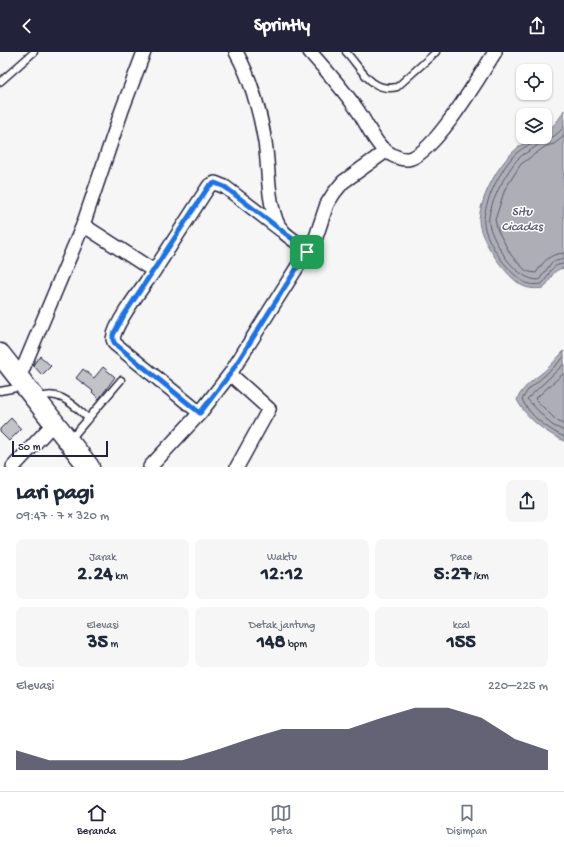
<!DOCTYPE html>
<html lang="id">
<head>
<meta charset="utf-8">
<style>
	:root { --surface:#fff; --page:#f6f6f7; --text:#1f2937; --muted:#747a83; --line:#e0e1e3; --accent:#22223b }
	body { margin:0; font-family:"Gochi Hand",sans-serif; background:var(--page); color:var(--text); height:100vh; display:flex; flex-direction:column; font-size:15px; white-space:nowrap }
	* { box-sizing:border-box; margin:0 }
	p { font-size:13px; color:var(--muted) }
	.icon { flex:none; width:22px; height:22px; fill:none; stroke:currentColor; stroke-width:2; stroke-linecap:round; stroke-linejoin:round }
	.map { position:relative; height:415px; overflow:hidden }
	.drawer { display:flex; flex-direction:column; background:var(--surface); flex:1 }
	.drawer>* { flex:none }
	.fabs { position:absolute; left:516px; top:12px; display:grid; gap:8px }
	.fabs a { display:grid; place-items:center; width:36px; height:36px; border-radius:8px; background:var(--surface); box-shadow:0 1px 3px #0004; font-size:20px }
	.scale { position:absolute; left:12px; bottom:10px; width:96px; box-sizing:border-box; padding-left:4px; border:2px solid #22223b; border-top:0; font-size:11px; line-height:14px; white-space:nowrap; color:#22223b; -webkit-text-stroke:3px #fff; paint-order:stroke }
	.pin { position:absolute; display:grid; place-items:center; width:34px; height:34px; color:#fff; margin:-17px; border-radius:8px; box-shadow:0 2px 6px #0006 }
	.round { display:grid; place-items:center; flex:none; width:42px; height:42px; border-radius:8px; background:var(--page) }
	.headline { display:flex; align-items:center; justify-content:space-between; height:68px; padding:0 16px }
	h1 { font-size:22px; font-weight:800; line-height:30px }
	.stats { display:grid; grid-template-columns:repeat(3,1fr); gap:6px; height:68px; padding:4px 16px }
	.stats div { display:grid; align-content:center; border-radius:8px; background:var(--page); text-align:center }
	.stats b { font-size:20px; font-weight:800 }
	.stats small { font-size:11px; font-weight:400 }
	.stats p { font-size:11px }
	.chart { height:112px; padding:8px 16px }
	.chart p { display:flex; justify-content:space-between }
	.chart svg { width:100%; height:72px; margin-top:4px; fill:var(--accent); opacity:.7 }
	header { display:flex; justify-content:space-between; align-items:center; height:52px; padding:0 16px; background:var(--accent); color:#fff; font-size:18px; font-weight:800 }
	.tabs { display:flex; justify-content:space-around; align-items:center; height:56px; border-top:1px solid var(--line); background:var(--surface); font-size:11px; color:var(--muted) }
	.tabs a { display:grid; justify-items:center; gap:2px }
	.tabs .on { color:var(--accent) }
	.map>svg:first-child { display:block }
	.water { fill:#aeaeb7; stroke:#767685 }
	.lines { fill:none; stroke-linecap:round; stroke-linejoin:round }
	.shore { stroke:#5a5a6d; stroke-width:1 }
	.building { fill:#c2c2c9; stroke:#22223b }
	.lane-casing { stroke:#22223b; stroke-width:9 }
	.street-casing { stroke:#22223b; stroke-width:16 }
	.primary-casing { stroke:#22223b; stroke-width:23 }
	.lane { stroke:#fff; stroke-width:6 }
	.street { stroke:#fff; stroke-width:13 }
	.primary { stroke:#fff; stroke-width:20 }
	.route-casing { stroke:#fff; stroke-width:8 }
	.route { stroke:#1a73e8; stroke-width:5 }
	.labels { text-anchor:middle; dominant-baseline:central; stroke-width:3; stroke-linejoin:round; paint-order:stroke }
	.water-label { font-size:13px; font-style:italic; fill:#5a5a6d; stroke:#fff }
</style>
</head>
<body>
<header><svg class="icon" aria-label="back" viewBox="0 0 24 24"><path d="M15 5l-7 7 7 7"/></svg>Sprintly<svg class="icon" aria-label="share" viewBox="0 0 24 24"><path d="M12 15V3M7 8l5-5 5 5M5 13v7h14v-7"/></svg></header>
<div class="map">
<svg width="564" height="415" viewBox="0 0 564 415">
	<rect width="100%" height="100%" fill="#f6f6f7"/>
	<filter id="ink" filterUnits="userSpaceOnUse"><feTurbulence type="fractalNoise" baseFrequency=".025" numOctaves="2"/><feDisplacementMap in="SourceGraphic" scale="8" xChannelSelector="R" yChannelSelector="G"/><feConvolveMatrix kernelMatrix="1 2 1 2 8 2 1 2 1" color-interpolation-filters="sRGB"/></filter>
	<g filter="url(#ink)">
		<path class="water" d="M564,58V216C550,218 553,228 543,236C537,237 529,237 523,234C506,225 478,186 479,167C482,137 511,85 545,85V80C554,74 560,67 564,58Z
			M564,299V389C545,380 527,367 517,348C522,334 538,325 548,316C554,310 559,304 564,299Z"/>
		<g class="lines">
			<path class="shore" d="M564,75C557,82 552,88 542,88C537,97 526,99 519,106C507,117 486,157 489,172C491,183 499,195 505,205C513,216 525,228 539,228L552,210L564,207
				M564,84L554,92L546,94L521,112L505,137L495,168L498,179L511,203L525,218L530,220L536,221C544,209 549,202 564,201
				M537,85L535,90C530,93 524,95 519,99C503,112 486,146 484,166C481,184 508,221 524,230C529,233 536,233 542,232C551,223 548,213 564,212
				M564,305L552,317L528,338L522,347C529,364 548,377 564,385
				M564,312L527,347L552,373L564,379
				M564,321L535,347L556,368L564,373"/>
		</g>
		<path class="building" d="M40,304L51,314L42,323L33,313Z
			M103,315L115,325L99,347L92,340L93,339L76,326L83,317L94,326Z
			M11,366L21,377L9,389L0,380V377Z"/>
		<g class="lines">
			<g class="lane-casing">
				<path id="lane" d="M346,0C361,16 371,41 397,35L436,0
					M0,30L34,0
					M0,339L22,335
					M39,346C59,336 75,355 89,367
					M70,388L121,328"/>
			</g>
			<g class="street-casing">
				<path id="street" d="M236,0C251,27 260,60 265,90C269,116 267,143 276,168C282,186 304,191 307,200
					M310,0C326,18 342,36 356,56C365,68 371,84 381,95C387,101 399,108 408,107C433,104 481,22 495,0
					M83,173L154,219L209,134L215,131L225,135L281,178
					M154,219C143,235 115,270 113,287L115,292L200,361
					M230,322L269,357L237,415
					M19,326L83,173L122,58L144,0
					M13,415L54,371
					M150,415L200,361L230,322L316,185L327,152L334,141L343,130L386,99"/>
			</g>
			<g class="primary-casing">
				<path id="primary" d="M0,302L89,415"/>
			</g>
			<use href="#lane" class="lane"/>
			<use href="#street" class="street"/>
			<use href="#primary" class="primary"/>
		</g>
	</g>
	<g class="lines" filter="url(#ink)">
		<g class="route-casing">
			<path id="route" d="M215,131L225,135L281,178C287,184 305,194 307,200L230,322L200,361L115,292L113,288V283L124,263L193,158L209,134Z"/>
		</g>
		<use href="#route" class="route"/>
	</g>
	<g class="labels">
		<g class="water-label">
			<text x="522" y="160">Situ<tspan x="522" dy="15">Cicadas</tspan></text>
		</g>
	</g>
</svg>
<div class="fabs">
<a><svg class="icon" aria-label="locate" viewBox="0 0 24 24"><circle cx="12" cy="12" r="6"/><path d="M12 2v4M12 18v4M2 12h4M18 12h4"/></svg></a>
<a><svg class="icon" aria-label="layers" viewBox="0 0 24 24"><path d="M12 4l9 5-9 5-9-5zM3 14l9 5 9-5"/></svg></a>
</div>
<div class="scale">50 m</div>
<div class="pin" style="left:307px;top:200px;background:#1e9e55"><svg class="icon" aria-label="arrive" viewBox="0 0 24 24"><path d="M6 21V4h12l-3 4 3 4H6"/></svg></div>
</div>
<section class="drawer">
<div class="headline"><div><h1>Lari pagi</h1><p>09:47 · 7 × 320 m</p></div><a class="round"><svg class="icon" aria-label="share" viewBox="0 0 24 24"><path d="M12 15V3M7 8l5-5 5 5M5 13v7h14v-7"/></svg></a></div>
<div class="stats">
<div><p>Jarak</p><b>2.24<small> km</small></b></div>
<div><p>Waktu</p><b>12:12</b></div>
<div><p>Pace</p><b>5:27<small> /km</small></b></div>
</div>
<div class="stats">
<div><p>Elevasi</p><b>35<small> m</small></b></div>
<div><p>Detak jantung</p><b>148<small> bpm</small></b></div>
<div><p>kcal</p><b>155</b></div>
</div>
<div class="chart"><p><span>Elevasi</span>220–225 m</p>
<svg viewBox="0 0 160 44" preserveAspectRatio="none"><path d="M0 44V32L10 38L20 38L30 38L40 38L50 38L60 32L70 25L80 19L90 19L100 19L110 12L120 6L130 6L140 12L150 25L160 32V44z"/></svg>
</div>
</section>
<nav class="tabs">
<a class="on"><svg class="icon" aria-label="home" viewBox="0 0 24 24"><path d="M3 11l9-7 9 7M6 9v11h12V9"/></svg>Beranda</a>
<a><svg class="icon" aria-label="map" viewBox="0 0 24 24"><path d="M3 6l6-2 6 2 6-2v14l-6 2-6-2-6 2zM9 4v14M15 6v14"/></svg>Peta</a>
<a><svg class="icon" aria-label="saved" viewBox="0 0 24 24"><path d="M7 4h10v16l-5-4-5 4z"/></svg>Disimpan</a>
</nav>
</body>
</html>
